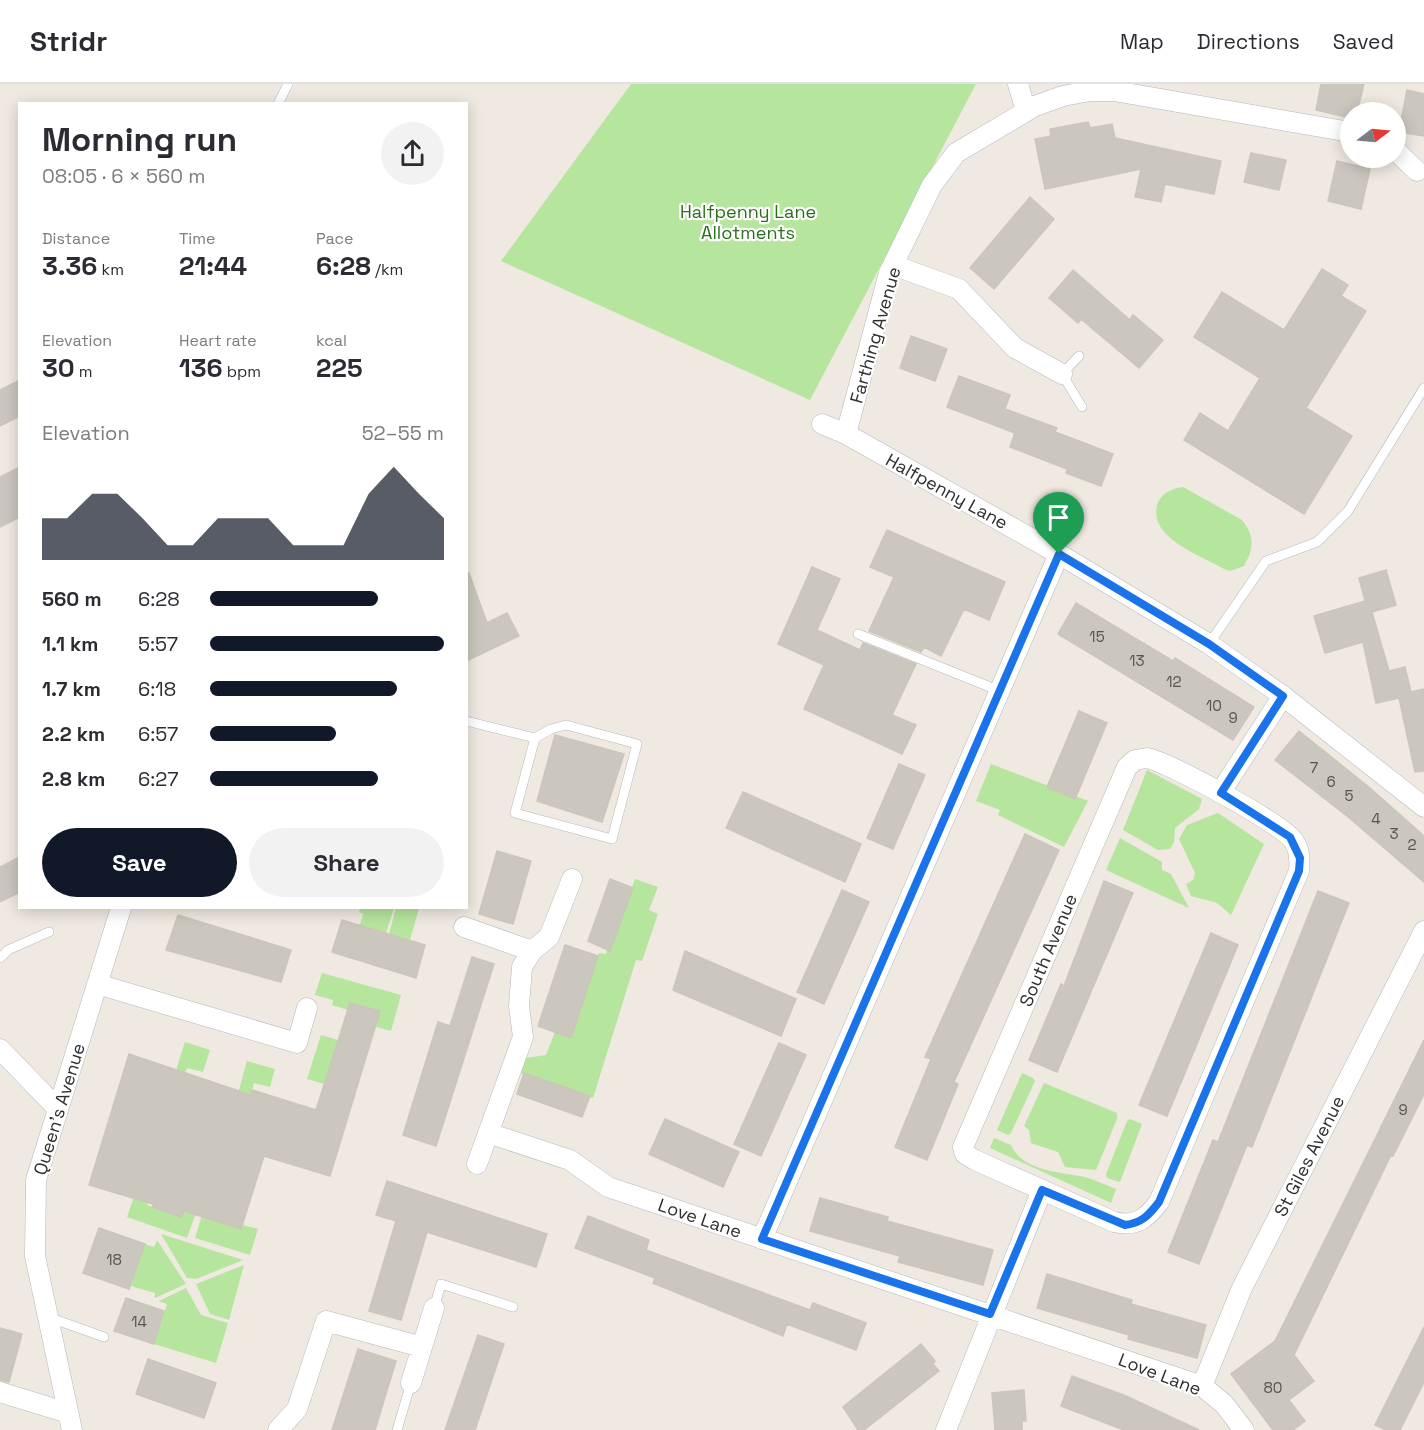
<!DOCTYPE html>
<html lang="en">
<head>
<meta charset="utf-8">
<style>
	:root { --surface:#fff; --page:#f2f2f3; --text:#2b2b33; --muted:#7c7c81; --line:#e1e1e2; --accent:#111827 }
	body { margin:0; font-family:"Space Grotesk",sans-serif; background:var(--page); color:var(--text); height:100vh; display:flex; flex-direction:column; font-size:22px; white-space:nowrap }
	* { box-sizing:border-box; margin:0 }
	p { font-size:20px; color:var(--muted) }
	.icon { flex:none; width:33px; height:33px; fill:none; stroke:currentColor; stroke-width:2; stroke-linecap:round; stroke-linejoin:round }
	.map { position:relative; flex:1; overflow:hidden }
	.drawer { position:absolute; left:18px; top:18px; width:450px; height:807px; display:flex; flex-direction:column; background:var(--surface); border-radius:0px; box-shadow:0 3px 15px #0003 }
	.drawer>* { flex:none }
	.needle { width:39px; rotate:74deg }
	.buttons { position:absolute; left:1340px; top:18px; display:grid; gap:12px }
	.buttons a { display:grid; place-items:center; width:66px; height:66px; border-radius:50%; background:var(--surface); box-shadow:0 3px 15px #0003; font-size:30px }
	.pin { position:absolute; display:grid; place-items:center; width:51px; height:51px; color:#fff; margin:-62px -26px; border-radius:50% 50% 50% 0; rotate:-45deg; box-shadow:0 0 6px #0007 }
	.pin .icon { rotate:45deg }
	.round { display:grid; place-items:center; flex:none; width:63px; height:63px; border-radius:32px; background:var(--page) }
	.overview { display:flex; align-items:center; justify-content:space-between; height:102px; padding:0 24px }
	h1 { font-size:33px; font-weight:700; line-height:45px }
	.metrics { display:grid; grid-template-columns:repeat(3,1fr); gap:9px; height:102px; padding:6px 24px }
	.metrics div { display:grid; align-content:center }
	.metrics b { font-size:26px; font-weight:700 }
	.metrics small { font-size:16px; font-weight:400 }
	.metrics p { font-size:16px }
	.chart { height:168px; padding:12px 24px }
	.chart p { display:flex; justify-content:space-between }
	.chart svg { width:100%; height:108px; margin-top:6px; fill:var(--accent); opacity:.7 }
	.action { display:flex; gap:12px; margin-top:auto; padding:12px 24px }
	.action a { flex:1; height:69px; border-radius:36px; background:var(--accent); color:#fff; font-size:24px; font-weight:700; line-height:69px; text-align:center }
	.action a+a { background:var(--page); color:var(--text) }
	ul { padding:0 24px; list-style:none; font-size:20px }
	li { display:grid; grid-template-columns:96px 72px 1fr; align-items:center; height:45px }
	li i { height:15px; border-radius:8px; background:var(--accent) }
	header { display:flex; align-items:center; gap:36px; box-sizing:border-box; height:84px; padding:0 30px; background:var(--surface); border-bottom:2px solid var(--line) }
	header strong { font-size:28px }
	nav { display:flex; gap:33px; margin-inline-start:auto; font-size:21px }
	.map>svg:first-child { display:block }
	.green { fill:#b6e59e }
	.building { fill:#cbc7bf; stroke:#cbc5ba; stroke-width:1.5 }
	.lines { fill:none; stroke-linecap:round; stroke-linejoin:round }
	.lane-casing { stroke:#b4b7c1; stroke-width:10 }
	.street-casing { stroke:#b4b7c1; stroke-width:21 }
	.lane { stroke:#fff; stroke-width:9 }
	.street { stroke:#fff; stroke-width:20 }
	.route-casing { stroke:#fff; stroke-width:12 }
	.route { stroke:#1a73e8; stroke-width:8 }
	.labels { text-anchor:middle; dominant-baseline:central; stroke-width:4.5; stroke-linejoin:round; paint-order:stroke }
	.number-label { font-size:15px; fill:#555452 }
	.park-label { font-size:18px; fill:#2c6e1b; stroke:#fff }
	.street-label { font-size:18px; fill:#2e2e2e; stroke:#fff }
</style>
</head>
<body>
<header>
<strong>Stridr</strong>
<nav><a>Map</a><a>Directions</a><a>Saved</a></nav>
</header>
<div class="map">
<svg width="1424" height="1346" viewBox="0 0 1424 1346">
	<rect width="100%" height="100%" fill="#efe9e1"/>
	<path class="green" d="M631,0H976L810,316L501,177Z
		M1183,403L1242,436C1255,452 1254,465 1244,482L1230,487L1224,485C1202,472 1148,454 1157,421C1161,409 1171,405 1183,403Z
		M991,680L1088,717L1064,763L998,731L1000,726L976,717Z
		M1147,686L1202,715L1199,725L1175,744L1174,758L1170,765L1158,766L1123,746Z
		M1218,729L1264,760L1231,831L1217,819L1191,812L1186,800L1193,796L1195,789L1179,755L1187,741Z
		M1120,754L1162,778V786L1171,790L1189,824L1106,786Z
		M635,795L658,803L649,826L658,830L642,877L636,876L593,1014L520,989L526,974L546,971L555,948L571,954L599,869L606,870L607,865L610,866Z
		M360,824H394L386,849L360,841L363,830L359,828Z
		M396,824H419L410,856L389,850Z
		M322,889L401,911L391,947L376,943L379,927L350,919L348,926L332,921L333,916L315,911Z
		M321,951L338,956L324,1000L307,995Z
		M185,958L210,966L203,988L187,984L175,1023L165,1020Z
		M247,977L275,985L270,1003L254,999L242,1041L230,1038Z
		M1022,989L1033,994L1035,997L1011,1049L1008,1051L997,1046Z
		M1044,999L1117,1029V1035L1096,1086L1065,1083L1058,1068L1031,1059L1029,1046L1024,1042Z
		M1130,1035L1142,1040L1120,1098L1107,1094L1106,1090L1127,1037Z
		M994,1054L1011,1061C1022,1087 1060,1088 1085,1093C1095,1096 1106,1101 1116,1105L1111,1119L990,1064Z
		M139,1098L152,1102L147,1121L181,1133L185,1122L197,1126L187,1154L127,1133Z
		M205,1121L214,1136L241,1145L243,1141L258,1145L250,1171L195,1154Z
		M161,1150L243,1176L196,1195L187,1194Z
		M157,1156L186,1200L155,1214V1209L131,1202L145,1160L154,1163Z
		M244,1181L229,1236L210,1230L196,1200Z
		M186,1204L201,1231L228,1239L216,1279L154,1260L167,1220L159,1217Z"/>
	<path class="building" d="M1321,0H1364L1357,28H1350V34L1316,26Z
		M1407,6L1424,10V52L1399,48Z
		M1088,38L1090,44L1112,40L1115,54L1221,77L1214,110L1165,100L1161,118L1135,113L1141,85L1045,105L1035,55L1051,52L1050,45Z
		M1251,69L1286,76L1279,106L1244,98Z
		M1337,77L1370,85L1361,125L1328,117Z
		M1030,113L1054,135L994,205L970,184Z
		M1322,185L1348,201L1341,212L1366,227L1306,324L1352,352L1304,430L1184,356L1200,329L1228,347L1260,294L1194,253L1222,208L1284,246Z
		M1073,186L1130,236L1133,231L1163,256L1139,284L1081,235L1078,239L1049,214Z
		M911,252L947,265L935,297L900,284Z
		M959,292L1010,311L1005,325L1057,344L1055,348L1113,370L1101,402L1066,389L1067,385L1010,363L1015,349L947,323Z
		M20,296V332L0,342V306Z
		M20,383V433L0,443V393Z
		M887,446L1005,498L989,536L964,525L941,572L924,563L921,568L869,547L894,493L870,483Z
		M812,483L840,495L817,546L860,566L863,559L916,580L892,631L916,641L902,670L804,625L824,581L778,560Z
		M1386,486L1396,521L1372,528L1389,587L1405,583L1411,608L1424,605V687L1415,688L1399,614L1376,619L1363,558L1325,569L1314,532L1365,517L1359,494Z
		M469,489L487,539L507,529L519,552L466,577V490Z
		M1076,519L1173,577L1175,574L1254,623L1233,656L1058,550Z
		M1079,627L1107,639L1075,715L1047,703Z
		M1299,647L1370,704L1424,752V798L1347,732L1275,676Z
		M555,651L624,670L602,738L537,717Z
		M899,680L925,691L893,765L867,754Z
		M743,708L861,760L845,798L726,744Z
		M1025,750L1059,766L954,998L958,1000L927,1076L895,1063L931,975L925,973Z
		M497,767L531,777L513,840L479,830Z
		M20,773V808L0,818V783Z
		M610,795L633,804L610,867L588,857Z
		M1104,797L1133,809L1057,988L1029,976L1061,900L1064,902Z
		M842,806L869,818L824,920L797,908Z
		M1318,807L1349,819L1252,1063L1247,1061L1199,1180L1168,1168L1213,1056L1218,1058Z
		M178,831L291,866L281,898L166,866Z
		M342,836L425,861L416,894L332,868Z
		M1211,849L1238,861L1167,1032L1139,1021Z
		M565,861L598,872L571,954L538,942Z
		M685,867L796,915L781,952L673,906Z
		M472,873L494,880L436,1062L403,1051L438,938L450,942Z
		M350,919L380,927L330,1092L264,1072L241,1145L184,1127L181,1133L153,1123V1120L89,1101L129,970L251,1011L252,1006L316,1026Z
		M1424,956V1010L1393,1072L1391,1071L1294,1271L1314,1297L1289,1316L1305,1337L1293,1346H1273L1231,1290L1275,1257Z
		M779,959L806,971L761,1072L734,1060Z
		M524,989L590,1012L582,1033L517,1010Z
		M665,1035L739,1068L723,1103L649,1070Z
		M387,1097L547,1150L536,1183L427,1148L401,1236L369,1227L396,1137L376,1131Z
		M820,1114L888,1133L887,1137L993,1166L983,1201L898,1178L900,1172L810,1147Z
		M588,1132L649,1156L646,1166L810,1226L813,1219L866,1239L856,1266L787,1240L783,1252L653,1199L655,1194L575,1164Z
		M99,1144L145,1160L129,1205L83,1189Z
		M1047,1190L1132,1216L1131,1220L1206,1241L1197,1274L1128,1255L1129,1251L1037,1224Z
		M126,1214L164,1227L154,1260L114,1247Z
		M1424,1243V1298L1400,1346H1386L1375,1341Z
		M0,1244L22,1250L9,1298L0,1296Z
		M478,1251L504,1260L475,1346H445Z
		M921,1260L935,1277L933,1280L939,1287L864,1346H858L843,1323Z
		M358,1265L396,1277L375,1346H332Z
		M148,1275L216,1299L204,1334L136,1310Z
		M1072,1292L1126,1312L1199,1346H1124L1061,1322Z
		M1024,1306L1026,1337H1022V1346H995L992,1309Z"/>
	<g class="lines">
		<g class="lane-casing">
			<path id="lane" d="M278,20L288,0
				M1079,272L1062,290L1082,323
				M858,550L1000,607
				M1209,560L1266,477L1317,458L1348,427L1424,304
				M466,637L535,654L551,645L566,641L637,660L612,755L515,729L535,654
				M0,874L8,866L49,848
				M434,1224L441,1200L513,1223
				M48,1233L104,1253
				M397,1346L411,1299"/>
		</g>
		<g class="street-casing">
			<path id="street" d="M1018,0L1026,27
				M1395,66L1417,87
				M893,181L959,205L1015,264L1062,290
				M822,340L846,350L1059,470L1209,560L1283,612L1424,723
				M846,350L889,189L932,101L956,69L1035,22L1063,12L1090,7H1114L1350,48
				M1147,674C1170,679 1279,738 1293,756C1300,765 1300,776 1299,787L1159,1118C1146,1135 1136,1143 1114,1138L975,1076L965,1070L963,1063L1127,683L1135,676Z
				M1220,709L1283,612
				M464,843L532,867
				M97,900L297,959L307,924
				M0,965L58,1025
				M488,1049L570,1076L608,1103L1202,1302L1224,1320L1244,1346
				M477,1080L523,953L519,922L522,883L532,867L549,853L572,795
				M762,1155L1059,470
				M411,1299L434,1224
				M1202,1302L1242,1204L1424,847
				M0,1308L68,1329
				M72,1346L35,1172L36,1096L121,824
				M278,1346L297,1325L326,1237L422,1263
				M946,1346L1042,1106"/>
		</g>
		<use href="#lane" class="lane"/>
		<use href="#street" class="street"/>
	</g>
	<g class="lines">
		<g class="route-casing">
			<path id="route" d="M1059,470L1209,560L1283,612L1221,709L1290,753L1300,774L1299,787L1159,1118C1149,1131 1142,1139 1125,1141L1042,1106L990,1230L762,1155Z"/>
		</g>
		<use href="#route" class="route"/>
	</g>
	<g class="labels">
		<g class="number-label">
			<text x="1097" y="552">15</text>
			<text x="1137" y="576">13</text>
			<text x="1174" y="597">12</text>
			<text x="1214" y="621">10</text>
			<text x="1233" y="633">9</text>
			<text x="1314" y="683">7</text>
			<text x="1331" y="697">6</text>
			<text x="1349" y="711">5</text>
			<text x="1376" y="734">4</text>
			<text x="1394" y="749">3</text>
			<text x="1412" y="760">2</text>
			<text x="1403" y="1025">9</text>
			<text x="114" y="1175">18</text>
			<text x="139" y="1237">14</text>
			<text x="1273" y="1303">80</text>
		</g>
		<g class="park-label">
			<text x="748" y="127">Halfpenny Lane<tspan x="748" dy="21">Allotments</tspan></text>
		</g>
		<g class="street-label">
			<text transform="translate(875 251) rotate(-74)">Farthing Avenue</text>
			<text transform="translate(947 407) rotate(29)">Halfpenny Lane</text>
			<text transform="translate(1048 866) rotate(-67)">South Avenue</text>
			<text transform="translate(59 1025) rotate(-73)">Queen's Avenue</text>
			<text transform="translate(1309 1072) rotate(-63)">St Giles Avenue</text>
			<text transform="translate(700 1134) rotate(19)">Love Lane</text>
			<text transform="translate(1160 1290) rotate(21)">Love Lane</text>
		</g>
	</g>
</svg>
<div class="buttons">
<a><svg class="needle" viewBox="-14 -14 28 28"><path d="M0-13l5 13h-10z" fill="#e53935"/><path d="M0 13l5-13h-10z" fill="#7c7c81"/></svg></a>
</div>
<div class="pin" style="left:1059px;top:470px;background:#1e9e55"><svg class="icon" aria-label="arrive" viewBox="0 0 24 24"><path d="M6 21V4h12l-3 4 3 4H6"/></svg></div>
<section class="drawer">
<div class="overview"><div><h1>Morning run</h1><p>08:05 · 6 × 560 m</p></div><a class="round"><svg class="icon" aria-label="share" viewBox="0 0 24 24"><path d="M12 15V3M7 8l5-5 5 5M5 13v7h14v-7"/></svg></a></div>
<div class="metrics">
<div><p>Distance</p><b>3.36<small> km</small></b></div>
<div><p>Time</p><b>21:44</b></div>
<div><p>Pace</p><b>6:28<small> /km</small></b></div>
</div>
<div class="metrics">
<div><p>Elevation</p><b>30<small> m</small></b></div>
<div><p>Heart rate</p><b>136<small> bpm</small></b></div>
<div><p>kcal</p><b>225</b></div>
</div>
<div class="chart"><p><span>Elevation</span>52–55 m</p>
<svg viewBox="0 0 160 44" preserveAspectRatio="none"><path d="M0 44V27L10 27L20 17L30 17L40 27L50 38L60 38L70 27L80 27L90 27L100 38L110 38L120 38L130 17L140 6L150 17L160 27V44z"/></svg>
</div>
<ul>
<li><b>560 m</b>6:28<i style="width:72%"></i></li>
<li><b>1.1 km</b>5:57<i style="width:100%"></i></li>
<li><b>1.7 km</b>6:18<i style="width:80%"></i></li>
<li><b>2.2 km</b>6:57<i style="width:54%"></i></li>
<li><b>2.8 km</b>6:27<i style="width:72%"></i></li>
</ul>
<div class="action"><a>Save</a><a>Share</a></div>
</section>
</div>
</body>
</html>
